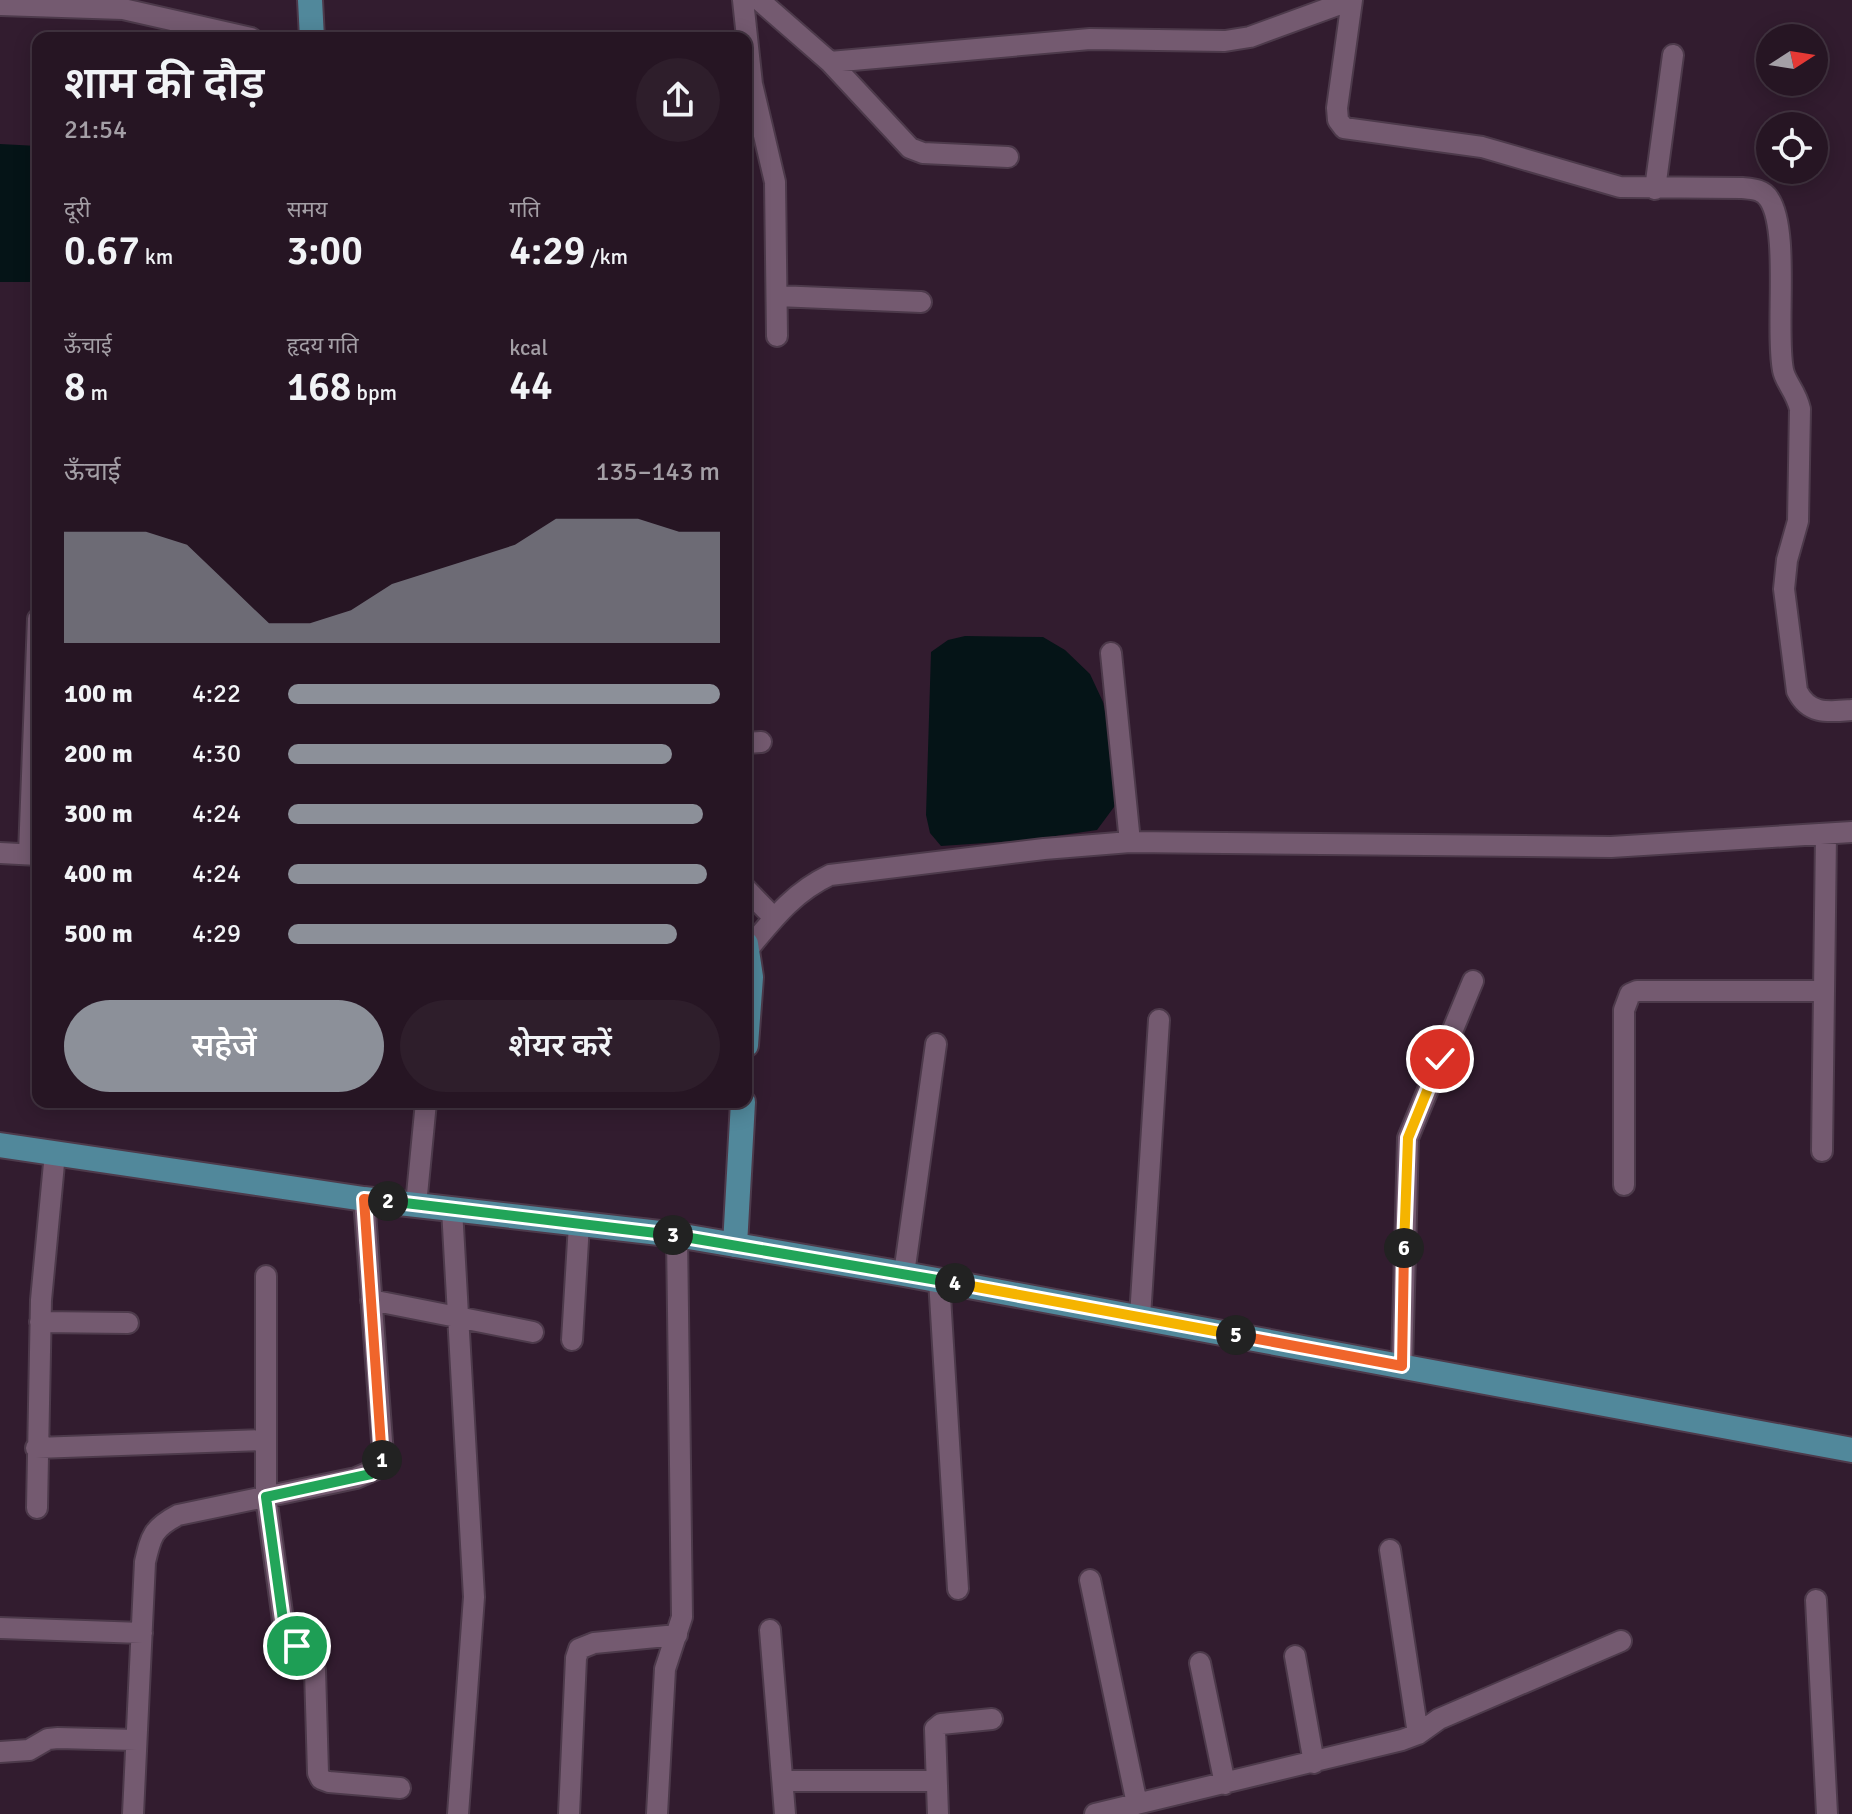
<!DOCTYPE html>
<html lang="hi">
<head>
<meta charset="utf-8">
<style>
	:root { --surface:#261523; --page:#2e1e2b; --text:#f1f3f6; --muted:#a49fa6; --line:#423441; --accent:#8c9099 }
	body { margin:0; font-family:Signika,"Noto Sans Devanagari",sans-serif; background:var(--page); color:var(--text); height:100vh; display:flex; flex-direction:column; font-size:30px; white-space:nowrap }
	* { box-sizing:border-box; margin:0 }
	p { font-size:26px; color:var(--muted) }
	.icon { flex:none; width:44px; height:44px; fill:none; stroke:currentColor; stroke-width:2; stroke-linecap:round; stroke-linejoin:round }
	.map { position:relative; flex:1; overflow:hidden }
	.side { position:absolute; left:32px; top:32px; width:720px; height:1076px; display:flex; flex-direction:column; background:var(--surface); border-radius:16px; box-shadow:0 4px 20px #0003,0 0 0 2px var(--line) }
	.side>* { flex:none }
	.needle { width:52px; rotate:78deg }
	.buttons { position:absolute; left:1756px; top:24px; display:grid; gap:16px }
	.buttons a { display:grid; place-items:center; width:72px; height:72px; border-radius:50%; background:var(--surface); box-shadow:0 4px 20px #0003,0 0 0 2px var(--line); font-size:40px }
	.pin { position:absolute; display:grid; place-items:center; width:68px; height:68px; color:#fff; margin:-34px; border:4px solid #fff; border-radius:50%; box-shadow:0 2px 8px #0007 }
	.km { position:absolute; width:40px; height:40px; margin:-20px; border-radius:50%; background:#222; color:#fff; font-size:22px; line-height:40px; text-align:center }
	.round { display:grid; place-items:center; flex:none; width:84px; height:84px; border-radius:42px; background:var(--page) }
	.head { display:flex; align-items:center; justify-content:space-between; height:136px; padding:0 32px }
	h1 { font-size:44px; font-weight:600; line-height:60px }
	.figures { display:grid; grid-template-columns:repeat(3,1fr); gap:12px; height:136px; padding:8px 32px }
	.figures div { display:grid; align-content:center }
	.figures b { font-size:40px; font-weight:600 }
	.figures small { font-size:22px; font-weight:400 }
	.figures p { font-size:22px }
	.chart { height:224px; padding:16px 32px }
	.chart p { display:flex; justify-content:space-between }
	.chart svg { width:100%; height:144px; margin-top:8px; fill:var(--accent); opacity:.7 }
	.button { display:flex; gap:16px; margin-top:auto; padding:16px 32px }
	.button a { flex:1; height:92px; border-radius:48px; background:var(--accent); color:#fff; font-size:32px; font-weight:600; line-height:92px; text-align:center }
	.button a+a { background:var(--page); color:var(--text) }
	ul { padding:0 32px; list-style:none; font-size:26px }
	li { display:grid; grid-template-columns:128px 96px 1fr; align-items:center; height:60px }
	li i { height:20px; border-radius:10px; background:var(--accent) }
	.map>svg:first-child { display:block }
	.water { fill:#051417 }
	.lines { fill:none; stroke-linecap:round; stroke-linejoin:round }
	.minor-casing { stroke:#4d3a4b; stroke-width:24 }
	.major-casing { stroke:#4d3a4b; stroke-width:28 }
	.minor { stroke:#745a70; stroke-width:20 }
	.major { stroke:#51889b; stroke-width:24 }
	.split-1-casing { stroke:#fff; stroke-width:16 }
	.split-2-casing { stroke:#fff; stroke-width:16 }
	.split-3-casing { stroke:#fff; stroke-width:16 }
	.split-4-casing { stroke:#fff; stroke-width:16 }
	.split-5-casing { stroke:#fff; stroke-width:16 }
	.split-6-casing { stroke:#fff; stroke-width:16 }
	.split-7-casing { stroke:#fff; stroke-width:16 }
	.split-1 { stroke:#22a559; stroke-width:10 }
	.split-2 { stroke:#f0652b; stroke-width:10 }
	.split-3 { stroke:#22a559; stroke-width:10 }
	.split-4 { stroke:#22a559; stroke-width:10 }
	.split-5 { stroke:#f5b400; stroke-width:10 }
	.split-6 { stroke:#f0652b; stroke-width:10 }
	.split-7 { stroke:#f5b400; stroke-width:10 }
</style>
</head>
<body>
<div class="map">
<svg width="1852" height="1814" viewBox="0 0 1852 1814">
	<rect width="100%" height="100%" fill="#321c2f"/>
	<path class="water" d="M0,144L38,146V282H0Z
		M965,636L1043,637L1065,650L1090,674L1103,702L1116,762L1117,803L1097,830L1028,840L941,846L930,833L926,815L931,652L948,640Z"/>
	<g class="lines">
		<g class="minor-casing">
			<path id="minor" d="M743,0L752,84L775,182L777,336
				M759,0L830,62L910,148L923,153L1008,157
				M1352,0L1337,108L1338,120L1344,128L1482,147L1620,187L1742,188C1752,189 1763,189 1769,199C1790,230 1775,330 1783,370C1785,382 1796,391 1800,409L1798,521L1787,560L1784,589L1797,691C1809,715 1828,712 1852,710
				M0,5L123,9L251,38
				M830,62L1090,39L1225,41L1250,37L1351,0
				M1655,189L1673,55
				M777,296L921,302
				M1111,653L1130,842
				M746,743L761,742
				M0,853L38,855
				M29,854L38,619
				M746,889L774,918
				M749,948C774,918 794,892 830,875L1044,849L1130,842L1611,847L1852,832
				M1822,1151L1826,834
				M1624,1185V1010L1630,994L1637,991H1824
				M416,1205L426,1102
				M452,1209L474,1597L458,1814
				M904,1274L936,1044
				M266,1276V1497L286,1642L291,1647L308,1650L315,1670L318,1773L321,1779L329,1782L400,1788
				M939,1280L958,1589
				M371,1300L533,1332
				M1140,1317L1159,1020
				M40,1322L128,1323
				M572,1340L579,1224
				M1402,1366L1408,1138L1473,981
				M36,1448L266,1440
				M37,1508L41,1300L55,1153
				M1390,1550L1418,1734
				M1090,1580L1137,1804
				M1816,1600L1827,1814
				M0,1628L142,1633
				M770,1630L785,1814
				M1295,1656L1314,1763
				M1200,1663L1225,1784
				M0,1752L29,1750L48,1739L58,1738L136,1740
				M784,1781H936
				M133,1814L145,1562C151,1536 153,1528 178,1515L356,1478L381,1467L383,1455L364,1199
				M569,1814L576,1658L579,1649L594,1643L677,1635
				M657,1814L665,1669L682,1617L677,1235
				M938,1814L935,1729L941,1724L992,1719
				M1095,1814L1402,1740L1418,1734L1439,1719L1621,1641"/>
		</g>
		<g class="major-casing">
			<path id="major" d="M310,0L312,38
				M746,944L751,977L746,1045
				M0,1145L364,1199L677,1235L904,1274L1852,1450
				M735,1245L743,1102"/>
		</g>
		<use href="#minor" class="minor"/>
		<use href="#major" class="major"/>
	</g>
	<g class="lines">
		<g class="split-1-casing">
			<path id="split-1" d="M297,1646L291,1647L286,1642L266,1497L371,1474L381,1467L382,1460"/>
		</g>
		<g class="split-2-casing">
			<path id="split-2" d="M382,1460L364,1199L388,1201"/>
		</g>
		<g class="split-3-casing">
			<path id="split-3" d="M388,1201L673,1235"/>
		</g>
		<g class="split-4-casing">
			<path id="split-4" d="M673,1235L955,1283"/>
		</g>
		<g class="split-5-casing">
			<path id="split-5" d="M955,1283L1236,1335"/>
		</g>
		<g class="split-6-casing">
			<path id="split-6" d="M1236,1335L1402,1366L1404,1248"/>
		</g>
		<g class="split-7-casing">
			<path id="split-7" d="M1404,1248L1408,1138L1440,1059"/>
		</g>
		<use href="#split-1" class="split-1"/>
		<use href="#split-2" class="split-2"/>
		<use href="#split-3" class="split-3"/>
		<use href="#split-4" class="split-4"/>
		<use href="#split-5" class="split-5"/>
		<use href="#split-6" class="split-6"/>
		<use href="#split-7" class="split-7"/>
	</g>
</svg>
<div class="buttons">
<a><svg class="needle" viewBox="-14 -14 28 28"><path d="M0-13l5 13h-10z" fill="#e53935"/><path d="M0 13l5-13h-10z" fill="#a49fa6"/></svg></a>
<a><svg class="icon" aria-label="locate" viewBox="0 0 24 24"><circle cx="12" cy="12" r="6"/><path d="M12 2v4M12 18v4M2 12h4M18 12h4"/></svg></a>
</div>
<div class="pin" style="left:297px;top:1646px;background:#1e9e55"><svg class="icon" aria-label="arrive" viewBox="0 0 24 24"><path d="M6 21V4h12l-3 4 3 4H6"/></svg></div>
<div class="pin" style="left:1440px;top:1059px;background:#d93025"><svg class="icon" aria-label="check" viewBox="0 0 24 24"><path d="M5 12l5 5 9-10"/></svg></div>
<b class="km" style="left:382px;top:1460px">1</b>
<b class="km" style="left:388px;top:1201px">2</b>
<b class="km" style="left:673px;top:1235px">3</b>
<b class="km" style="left:955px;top:1283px">4</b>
<b class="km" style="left:1236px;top:1335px">5</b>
<b class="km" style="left:1404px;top:1248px">6</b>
<section class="side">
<div class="head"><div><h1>शाम की दौड़</h1><p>21:54</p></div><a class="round"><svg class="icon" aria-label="share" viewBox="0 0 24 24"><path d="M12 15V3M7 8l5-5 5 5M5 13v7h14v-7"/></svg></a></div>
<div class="figures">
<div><p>दूरी</p><b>0.67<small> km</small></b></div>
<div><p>समय</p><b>3:00</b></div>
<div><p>गति</p><b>4:29<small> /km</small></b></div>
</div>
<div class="figures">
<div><p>ऊँचाई</p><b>8<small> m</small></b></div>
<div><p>हृदय गति</p><b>168<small> bpm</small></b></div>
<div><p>kcal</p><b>44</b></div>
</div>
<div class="chart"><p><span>ऊँचाई</span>135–143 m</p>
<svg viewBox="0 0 160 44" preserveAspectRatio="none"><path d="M0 44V10L10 10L20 10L30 14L40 26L50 38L60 38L70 34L80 26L90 22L100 18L110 14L120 6L130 6L140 6L150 10L160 10V44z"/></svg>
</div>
<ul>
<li><b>100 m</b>4:22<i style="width:100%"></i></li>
<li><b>200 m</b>4:30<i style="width:89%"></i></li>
<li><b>300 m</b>4:24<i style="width:96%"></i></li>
<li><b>400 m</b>4:24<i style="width:97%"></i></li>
<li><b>500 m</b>4:29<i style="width:90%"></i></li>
</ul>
<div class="button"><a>सहेजें</a><a>शेयर करें</a></div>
</section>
</div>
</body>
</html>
